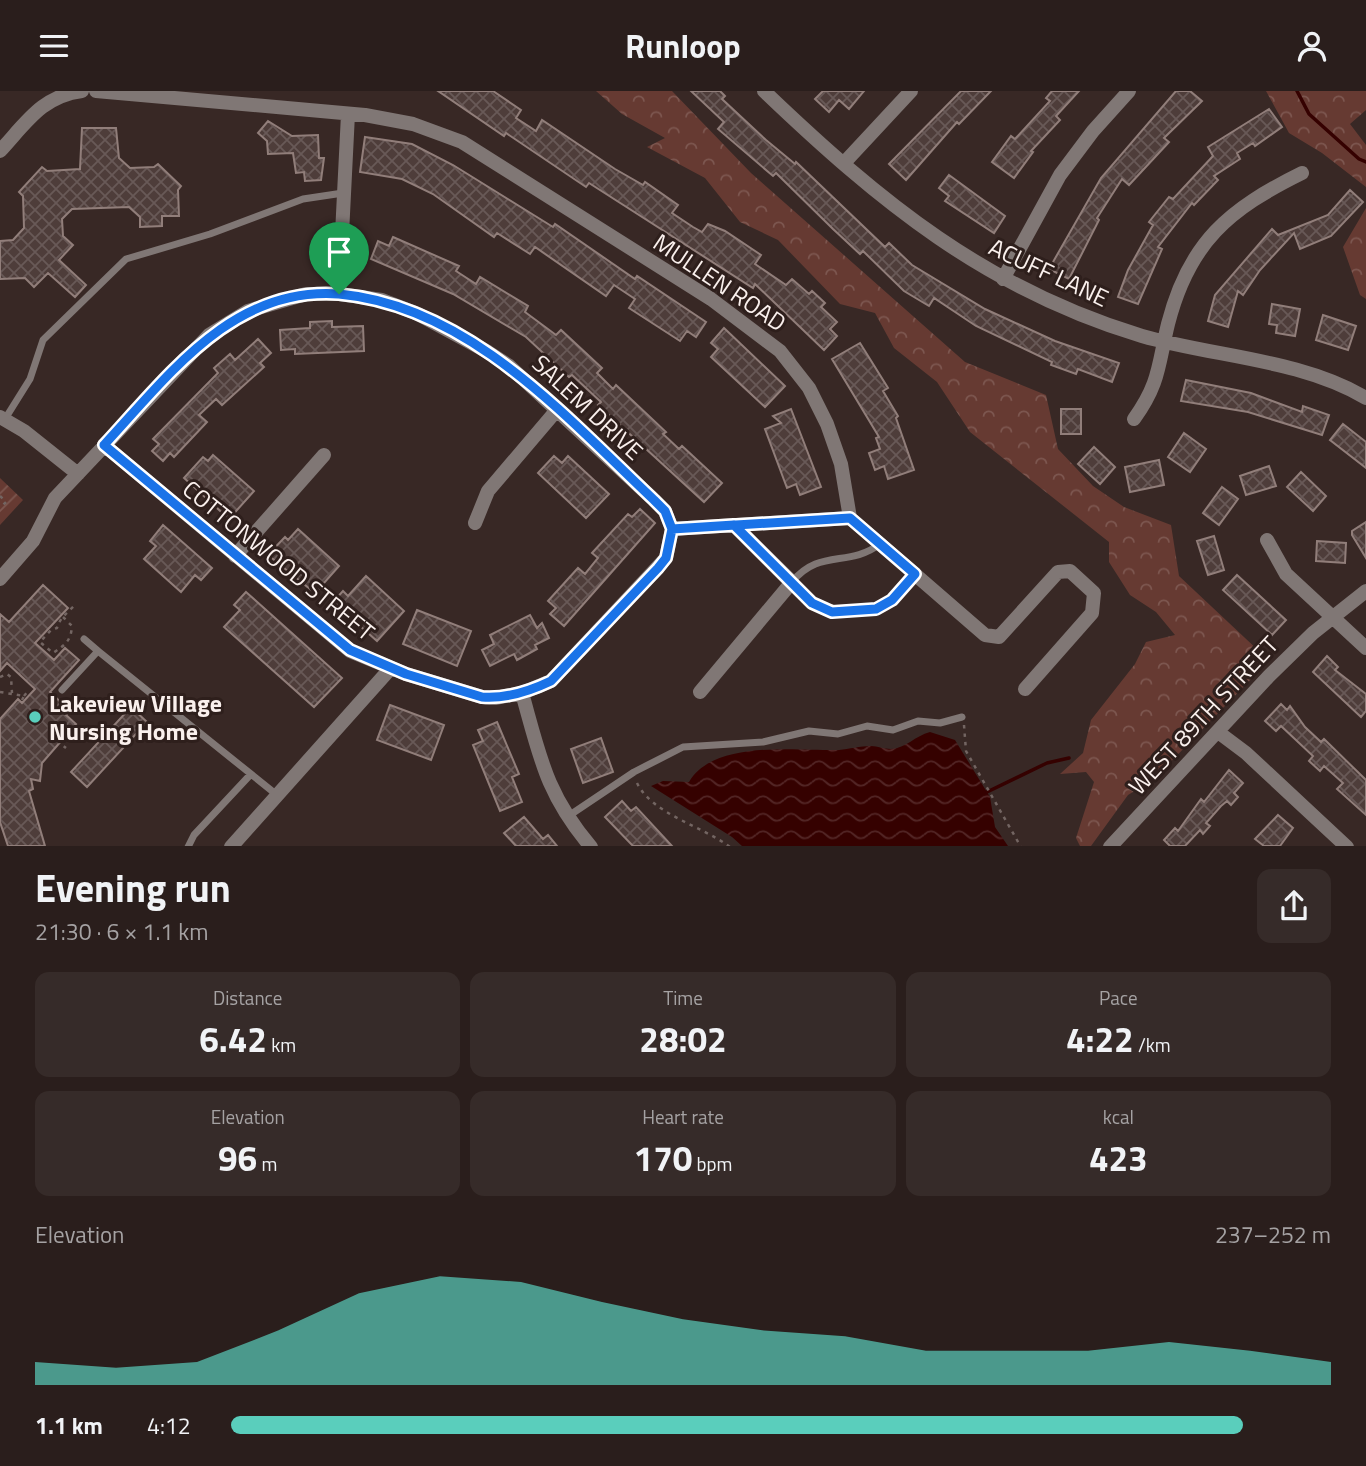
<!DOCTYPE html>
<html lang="en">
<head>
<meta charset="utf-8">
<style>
	:root { --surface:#2a1e1c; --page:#362b29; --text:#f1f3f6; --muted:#a5a2a3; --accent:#5acebc }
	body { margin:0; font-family:"Titillium Web",sans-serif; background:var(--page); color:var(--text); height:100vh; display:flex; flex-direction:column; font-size:26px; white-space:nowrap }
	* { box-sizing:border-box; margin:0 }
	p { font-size:23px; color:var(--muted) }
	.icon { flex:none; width:38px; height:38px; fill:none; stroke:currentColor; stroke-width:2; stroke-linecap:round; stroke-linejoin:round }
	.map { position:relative; height:755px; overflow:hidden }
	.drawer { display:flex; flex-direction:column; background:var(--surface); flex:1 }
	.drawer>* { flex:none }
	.pin { position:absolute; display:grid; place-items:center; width:60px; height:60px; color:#fff; margin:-72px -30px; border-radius:50% 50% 50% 0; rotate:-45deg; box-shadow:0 0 7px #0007 }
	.pin .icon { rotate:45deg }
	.round { display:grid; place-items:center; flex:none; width:74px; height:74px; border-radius:14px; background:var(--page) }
	.summary { display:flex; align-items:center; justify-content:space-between; height:119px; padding:0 35px }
	h1 { font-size:38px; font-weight:700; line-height:52px }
	.figures { display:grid; grid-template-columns:repeat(3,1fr); gap:10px; height:119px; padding:7px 35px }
	.figures div { display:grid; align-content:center; border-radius:14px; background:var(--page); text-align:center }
	.figures b { font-size:35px; font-weight:700 }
	.figures small { font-size:19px; font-weight:400 }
	.figures p { font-size:19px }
	.chart { height:196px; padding:14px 35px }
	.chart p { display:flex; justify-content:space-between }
	.chart svg { width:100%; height:126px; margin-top:7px; fill:var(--accent); opacity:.7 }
	ul { padding:0 35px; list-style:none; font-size:23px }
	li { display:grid; grid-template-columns:112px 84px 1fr; align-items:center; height:52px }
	li i { height:18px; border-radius:9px; background:var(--accent) }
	header { display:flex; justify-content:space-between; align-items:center; height:91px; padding:0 35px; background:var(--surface); font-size:32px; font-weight:700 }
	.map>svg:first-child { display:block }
	.forest { fill:url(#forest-crowns) }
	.garden { fill:url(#garden-furrows) }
	.water { fill:url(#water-waves) }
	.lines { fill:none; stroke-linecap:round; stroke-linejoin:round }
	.stream { stroke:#350100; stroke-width:3.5 }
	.building { fill:url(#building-cross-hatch); stroke:#917e7a; stroke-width:2 }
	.path { stroke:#736562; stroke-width:2.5; stroke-dasharray:3.5 5; stroke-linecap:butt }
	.service { stroke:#807775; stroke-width:7 }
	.minor { stroke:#807775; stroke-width:14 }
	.route-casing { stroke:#fff; stroke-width:14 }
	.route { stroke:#1a73e8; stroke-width:9 }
	.poi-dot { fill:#5acebc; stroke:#2e1f1c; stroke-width:2.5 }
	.labels { text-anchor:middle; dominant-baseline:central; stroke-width:6; stroke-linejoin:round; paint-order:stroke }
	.street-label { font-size:24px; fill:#faf0ed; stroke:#2e1f1c }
	.poi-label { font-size:24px; font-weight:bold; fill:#faf0ed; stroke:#2e1f1c; text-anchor:start }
</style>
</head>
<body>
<header><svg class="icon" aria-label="menu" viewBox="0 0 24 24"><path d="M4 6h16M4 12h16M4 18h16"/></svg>Runloop<svg class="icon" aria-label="person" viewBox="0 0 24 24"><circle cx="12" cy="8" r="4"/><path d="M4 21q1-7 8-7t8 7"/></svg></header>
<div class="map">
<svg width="1366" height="756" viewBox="0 0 1366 756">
	<defs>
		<pattern id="forest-crowns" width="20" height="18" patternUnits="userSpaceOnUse" patternTransform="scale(1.75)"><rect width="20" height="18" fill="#663a32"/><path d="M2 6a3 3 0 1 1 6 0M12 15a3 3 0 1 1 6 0" fill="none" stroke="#7d5750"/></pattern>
		<pattern id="garden-furrows" width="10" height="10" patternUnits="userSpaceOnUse" patternTransform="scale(1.75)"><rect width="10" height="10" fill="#663a32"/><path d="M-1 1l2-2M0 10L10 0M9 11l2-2" fill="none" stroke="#7d5750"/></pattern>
		<pattern id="water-waves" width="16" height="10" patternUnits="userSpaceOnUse" patternTransform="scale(1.75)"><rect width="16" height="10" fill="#350100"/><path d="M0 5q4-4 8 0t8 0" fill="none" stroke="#532626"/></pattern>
		<pattern id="building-cross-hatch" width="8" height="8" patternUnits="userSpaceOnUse" patternTransform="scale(1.75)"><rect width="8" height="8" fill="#4e3d3a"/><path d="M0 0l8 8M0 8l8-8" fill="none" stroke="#685957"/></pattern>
	</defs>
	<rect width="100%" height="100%" fill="#382825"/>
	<path class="forest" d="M596,0H672L751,82L965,271L1046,304L1058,358L1093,395L1124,416L1171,434L1179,485L1261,562L1256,583L1154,688L1128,704L1091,755H1080L1076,747L1094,691L1086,681L1060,683L1083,662L1091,629L1135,573L1146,551L1175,544L1156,521L1130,504L1109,471V451L970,341L937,291L894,257L875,222L840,213L778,149L740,131L705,87L647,56L665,47L622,23Z
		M1266,0H1366V19L1350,33L1366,54V96L1322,62L1289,42Z
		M1366,117V208L1360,204L1343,156Z"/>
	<path class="garden" d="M0,387L23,409L0,434Z"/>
	<path class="water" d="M930,641L955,649L990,706L995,736L1008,755H742L732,746L651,695L663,690L689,691C714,648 798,660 839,659C849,658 860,655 871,655C878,655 883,658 891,658C906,657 915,645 930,641Z"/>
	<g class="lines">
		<path class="stream" d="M1297,0L1309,23L1359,68L1366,71
			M987,701L1047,672L1069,667"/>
	</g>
	<path class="building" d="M438,0H493L521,19L516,27L536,40L542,29L615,78L643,94L645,91L678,114L672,122L693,136L702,141L708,133L725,140L761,164L755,173L786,194L792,188L809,203L812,200L825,212L821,216L837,231L830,238L837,245L824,259L755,193L753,197L589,92L586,96L506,42L504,45Z
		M691,0H720L725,5L722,8L766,49L795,73L796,71L885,156L889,152L912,174L985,218L1055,250L1119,272L1112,291L1078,278L1076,283L1051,274L1052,271L976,235L934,207L929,215L904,200L863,160L860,163L833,138L776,82L773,85L718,38L724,31Z
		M823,0H864L849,18L839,9L829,21L815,8Z
		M961,0H991L959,33L957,31L906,89L889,73Z
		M1052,0H1079L1056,25L1060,29L1031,60L1033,61L1014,87L992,71L1011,45L1015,48L1050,10L1046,7Z
		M1176,0H1190L1202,10L1164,47L1169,51L1129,94L1122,88L1097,127L1099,129L1069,188L1049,178L1101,87Z
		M1269,18L1282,36L1255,55L1253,52L1237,62L1240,68L1214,85L1218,89L1194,114L1192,112L1158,156L1162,158L1138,213L1118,206L1128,179L1153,134L1149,131L1169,106L1173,108L1213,65L1208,56Z
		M268,30L292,45L318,44L319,67H324L321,89L305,90L304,81L296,82L293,62L268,63L267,50L258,42Z
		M82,37H116L119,67L130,77L154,76L158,73L181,95L178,99L179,125H162V135L140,136V126L129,116L72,118L62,128L63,145L73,154L59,169L86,194L75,206L48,182L34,196L25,187L0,188V150L13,149L24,137L23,105L19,101L42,76L47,80L80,78Z
		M365,46L412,53L453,74L553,136L555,133L635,188L637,185L706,231L696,246L687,240L680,250L629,217L635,208L614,194L606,205L535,156L530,163L497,142L494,146L433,103L402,88L360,81Z
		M949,84L1005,125L994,142L945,110L949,105L939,97Z
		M1350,99L1363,111L1331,145L1300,158L1294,142L1260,179L1243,204L1238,200L1228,236L1208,230L1215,204L1272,138L1278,144L1328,124Z
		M393,146L459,175L456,180L476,193L480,186L528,215L525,221L556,244L561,239L602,277L597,282L613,298L616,294L666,341L663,343L679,358L682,355L722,392L704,411L598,314L601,311L572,284L569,286L526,246L453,203L371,168L378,150L389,155Z
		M1272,213L1300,218L1295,245L1276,242L1277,234L1269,233Z
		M1323,224L1356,235L1348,259L1316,249Z
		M332,230V236L363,235L364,260L295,263V258L281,259L280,239L310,237V231Z
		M724,237L785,295L765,316L711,266L718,258L711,252Z
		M258,248L271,262L260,272L264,276L222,314L216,308L199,324L207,331L174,366L170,362L163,370L152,360L159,353L153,348L218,282L214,277L230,263L235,269Z
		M860,252L888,297L883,300L898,325L896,327L914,379L888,388L884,375L875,379L869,362L880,358L876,347L879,346L832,268Z
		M1186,289L1251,302L1302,321L1303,315L1329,324L1322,344L1248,321L1181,310Z
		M791,318L821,396L800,404L796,393L787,397L765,338L781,332L773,325Z
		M1061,318H1081V343H1061Z
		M1343,333L1366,351V377L1330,349Z
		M1184,342L1206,358L1190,381L1168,366Z
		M1094,356L1115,376L1100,393L1078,373Z
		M213,364L254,400L229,428L184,387L203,366L208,370Z
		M554,365L562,372L568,365L609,403L586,427L538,382Z
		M1159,369L1164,394L1130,401L1125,376Z
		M1269,375L1276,395L1246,404L1240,385Z
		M1301,381L1326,405L1313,420L1287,396Z
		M1222,396L1238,408L1219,434L1203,422Z
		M640,418L655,432L564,535L550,523L556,517L548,510L578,477L585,483L598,467L592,462L628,423L632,426Z
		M1366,431V467L1352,444V440Z
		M163,434L212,477L201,489L195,484L181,501L144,468L156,455L150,450Z
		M298,438L339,475L315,502L268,464L285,446L288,449Z
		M1214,445L1224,479L1208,484L1197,450Z
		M1317,450L1346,452L1345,472L1316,470Z
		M1237,484L1286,529L1272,544L1223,499Z
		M366,485L404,520L377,550L333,511L343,500L348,505Z
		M43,494L68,517L35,552L54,569L65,557L79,569L50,601L70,620L66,624L76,633L42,672L40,690L31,688L33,698L29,700L45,755H8L0,731V628L18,608L22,612L35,598L7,572L0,580V523L9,531Z
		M246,501L342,587L314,616L224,536L240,519L234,514Z
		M417,519L471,540L457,575L403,553Z
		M530,524L537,537L542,532L549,547L535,554L537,558L517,569L514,563L490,575L482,559L494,553L490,544Z
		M1327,565L1338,576L1335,579L1366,603V620L1361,626L1313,581Z
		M1281,613L1287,619L1290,615L1305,636L1321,651L1324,648L1366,689V724L1337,698L1343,692L1324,675L1320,680L1309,670L1313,665L1281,635L1276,640L1265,630Z
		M390,614L444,634L431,669L377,649Z
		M131,616L147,631L87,696L71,681Z
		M497,631L519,683L512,686L522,711L500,720L473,654L483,650L478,639Z
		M601,647L613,681L583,692L571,658Z
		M1229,679L1243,692L1234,702L1238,706L1231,714L1227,710L1221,715L1206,732L1210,735L1203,743L1200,739L1185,755H1170L1164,749L1175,737L1178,740L1201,708L1204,711Z
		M622,710L631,720L636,716L672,755H633L605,726Z
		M1278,724L1293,737L1280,755H1264L1255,748Z
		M524,726L543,748L548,744L557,755H516L504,742Z"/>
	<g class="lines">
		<path class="path" d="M0,405L6,411L0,417
			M63,526L72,535C71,550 65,554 53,562L40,551L51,539L57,537C59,528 67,522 74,515
			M0,586L7,583L11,586L12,602
			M0,601L24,605L22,609
			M24,605L29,599
			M964,634L966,660L1021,756
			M57,650L66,657
			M637,692C652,723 702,735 730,756"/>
		<path class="service" d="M5,328L30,288L43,249L126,168L210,143L303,108L343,102
			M880,453C848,477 820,457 792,491L812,512L833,521L876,518L892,509L915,484
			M84,548L98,560
			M62,599L98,560L277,704
			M567,726L634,681L683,656L763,651L809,640L838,643L867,635L893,639L918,630L940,632L962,626
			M188,756L194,744L251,683"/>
		<path class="minor" d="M96,0L365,24L413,33L462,51L711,208L780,260L809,297L827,333L841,373L850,427L672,438
			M764,0C880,111 986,198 1142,245C1215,266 1300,268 1366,307
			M0,60C26,32 42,5 82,0
			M844,72L911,0
			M1003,188L1060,84L1093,40L1129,0
			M339,203L348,23
			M0,326L24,340L78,383
			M1134,328C1160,292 1158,274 1168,233C1189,151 1229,118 1302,82
			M104,354L350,560L406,583L482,606L495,607L522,602L551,590L666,467L672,438
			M850,427L985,544L999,546L1058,481L1070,480L1094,502L1092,522L1025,598
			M475,432L488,400L556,320
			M1267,449L1286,483L1366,557
			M235,465L324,364
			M0,488L33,450L55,407L209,244L248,220L306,203H339L382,209L418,223L488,261L508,274L654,409L665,420L672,438
			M700,601L792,491L734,434
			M522,602C540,666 546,703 591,756
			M1218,641L1246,662L1347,756
			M231,756L390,578
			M1110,756L1269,585L1313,542L1366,500"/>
	</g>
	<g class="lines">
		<g class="route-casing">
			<path id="route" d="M339,203C469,215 565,325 654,409L665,420L672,438L850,427L915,483L892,509L876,518L832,521L812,512L734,434L672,438L666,467L658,477L551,590C530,600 506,608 482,606L406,583L350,559L104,354C169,284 233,195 339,203"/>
		</g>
		<use href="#route" class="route"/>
	</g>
	<circle class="poi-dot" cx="35" cy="626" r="7"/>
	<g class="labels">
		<g class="street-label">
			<text transform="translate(1049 181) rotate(25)">ACUFF LANE</text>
			<text transform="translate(720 191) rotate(34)">MULLEN ROAD</text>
			<text transform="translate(588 316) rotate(43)">SALEM DRIVE</text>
			<text transform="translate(279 469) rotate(39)">COTTONWOOD STREET</text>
			<text transform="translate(1203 624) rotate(-47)">WEST 89TH STREET</text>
		</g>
		<g class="poi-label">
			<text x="49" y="612">Lakeview Village<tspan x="49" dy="28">Nursing Home</tspan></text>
		</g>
	</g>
</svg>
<div class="pin" style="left:339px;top:203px;background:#1e9e55"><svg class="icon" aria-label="arrive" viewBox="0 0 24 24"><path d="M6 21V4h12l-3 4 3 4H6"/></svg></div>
</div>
<section class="drawer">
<div class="summary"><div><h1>Evening run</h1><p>21:30 · 6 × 1.1 km</p></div><a class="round"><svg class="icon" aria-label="share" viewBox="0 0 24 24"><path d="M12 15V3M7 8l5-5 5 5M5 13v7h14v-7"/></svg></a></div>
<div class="figures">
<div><p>Distance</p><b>6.42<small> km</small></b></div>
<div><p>Time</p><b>28:02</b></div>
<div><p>Pace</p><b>4:22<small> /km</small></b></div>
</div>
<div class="figures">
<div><p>Elevation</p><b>96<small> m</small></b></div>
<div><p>Heart rate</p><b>170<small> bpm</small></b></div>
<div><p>kcal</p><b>423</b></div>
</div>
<div class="chart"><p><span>Elevation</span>237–252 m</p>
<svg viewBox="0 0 160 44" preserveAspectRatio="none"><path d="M0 44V36L10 38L20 36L30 25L40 12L50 6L60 8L70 15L80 21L90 25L100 27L110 32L120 32L130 32L140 29L150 32L160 36V44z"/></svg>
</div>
<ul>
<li><b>1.1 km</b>4:12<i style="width:92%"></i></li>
</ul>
</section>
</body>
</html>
